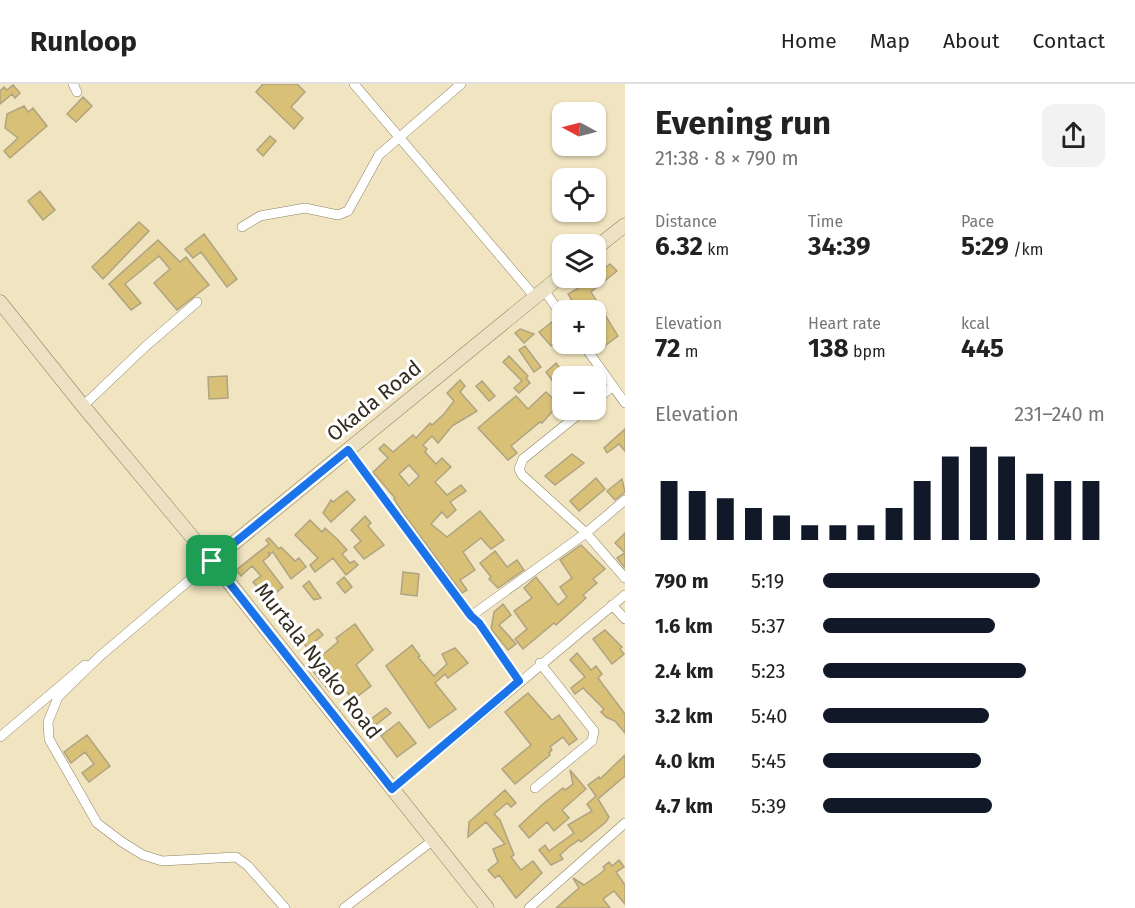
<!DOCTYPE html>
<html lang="en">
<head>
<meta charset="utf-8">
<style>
	:root { --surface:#fff; --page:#f2f2f2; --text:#222; --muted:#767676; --line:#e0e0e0; --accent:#111827 }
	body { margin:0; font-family:"Fira Sans",sans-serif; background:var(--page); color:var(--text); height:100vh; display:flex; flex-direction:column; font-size:22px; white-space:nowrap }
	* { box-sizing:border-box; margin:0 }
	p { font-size:20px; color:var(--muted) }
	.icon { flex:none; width:33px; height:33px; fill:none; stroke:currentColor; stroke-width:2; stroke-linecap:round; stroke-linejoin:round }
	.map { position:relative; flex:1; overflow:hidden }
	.drawer { display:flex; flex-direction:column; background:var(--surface); width:510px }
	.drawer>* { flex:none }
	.needle { width:39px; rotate:277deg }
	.buttons { position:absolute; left:552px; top:18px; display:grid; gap:12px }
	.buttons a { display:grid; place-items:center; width:54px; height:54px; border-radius:12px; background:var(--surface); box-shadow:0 2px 4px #0004; font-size:30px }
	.pin { position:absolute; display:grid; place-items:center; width:51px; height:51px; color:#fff; margin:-26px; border-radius:12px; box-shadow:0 3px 9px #0006 }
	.round { display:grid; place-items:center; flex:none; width:63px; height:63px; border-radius:12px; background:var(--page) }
	.head { display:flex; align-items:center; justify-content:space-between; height:102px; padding:0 30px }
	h1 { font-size:33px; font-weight:700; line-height:45px }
	.metrics { display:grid; grid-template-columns:repeat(3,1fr); gap:9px; height:102px; padding:6px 30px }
	.metrics div { display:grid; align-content:center }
	.metrics b { font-size:26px; font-weight:700 }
	.metrics small { font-size:16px; font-weight:400 }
	.metrics p { font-size:16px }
	.chart { height:168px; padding:12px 30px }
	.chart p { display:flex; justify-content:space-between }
	.chart svg { width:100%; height:108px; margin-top:6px; stroke:var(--accent); stroke-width:6 }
	ul { padding:0 30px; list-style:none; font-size:20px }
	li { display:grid; grid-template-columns:96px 72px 1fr; align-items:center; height:45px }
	li i { height:15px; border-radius:8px; background:var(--accent) }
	header { display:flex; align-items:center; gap:36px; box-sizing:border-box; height:84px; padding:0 30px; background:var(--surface); border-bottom:2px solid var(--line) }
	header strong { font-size:28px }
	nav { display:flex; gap:33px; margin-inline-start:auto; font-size:21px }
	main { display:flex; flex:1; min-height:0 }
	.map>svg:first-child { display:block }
	.building { fill:#d8c077; stroke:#afa381; stroke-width:1.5; fill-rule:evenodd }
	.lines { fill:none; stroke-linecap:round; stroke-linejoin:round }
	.street-casing { stroke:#8d8261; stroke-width:10 }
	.secondary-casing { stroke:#8d8261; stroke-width:15 }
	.street { stroke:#fff; stroke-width:9 }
	.secondary { stroke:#ece2c3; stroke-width:14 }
	.route-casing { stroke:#fff; stroke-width:12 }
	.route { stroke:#1a73e8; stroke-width:8 }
	.labels { text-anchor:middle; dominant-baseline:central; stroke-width:6; stroke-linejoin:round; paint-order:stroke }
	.street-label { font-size:21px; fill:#322d1f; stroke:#fff }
</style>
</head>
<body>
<header>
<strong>Runloop</strong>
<nav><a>Home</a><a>Map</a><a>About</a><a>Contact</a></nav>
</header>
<main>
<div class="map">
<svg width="625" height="824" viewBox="0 0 625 824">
	<rect width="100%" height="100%" fill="#f1e5c1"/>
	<path class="building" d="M263,0H297L305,8L291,23L303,34L294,45L256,8Z
		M13,1L20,9L15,14L12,10L0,20V7L4,3L7,6Z
		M83,13L92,22L76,38L67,30Z
		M24,22L28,28L33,24L47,42L10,74L4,67L18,54L5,44L7,30Z
		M270,52L276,57L263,72L257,66Z
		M40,107L55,126L43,136L28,117Z
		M139,138L149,147L103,195L92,183Z
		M204,150L237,195L227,203L201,168L193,174L185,165Z
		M158,156L180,178L186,173L209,201L177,226L154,199L170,185L159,172L125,200L141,219L131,226L109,200Z
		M610,180L617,187L591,208L618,252L602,264L596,254V226H578L568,210L596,194V191Z
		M552,238L562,252L551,262L539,248Z
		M520,245L534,250L524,259L515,249Z
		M525,262L541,283L534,288L519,266Z
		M509,272L528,292L526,294L530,299L519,309L514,304L522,297L503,278Z
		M556,279L562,287V310L546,288Z
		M227,292L228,314L209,315L208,293Z
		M460,296L465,302L460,308L477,327L452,342L438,359L432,352L423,361L427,365L425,368L436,380L442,374L451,383L435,398L447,411L461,401L466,407L450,418L456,426L447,434L442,428L431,440L447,453L480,427L504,456L491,465L481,454L463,468L475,486L460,496L467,506L462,509L403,429L394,415L395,414L373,388L388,374L379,365L384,360L393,368L413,351L416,354L430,339L432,341L444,330L454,317L447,309ZM409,381L419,392L409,402L399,390Z
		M482,297L495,312L489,317L476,302Z
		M546,308L559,320L542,339L540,338L511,362L517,369L508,376L478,344L516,312L528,325Z
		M625,345V367L619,360L607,369L604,364Z
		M572,370L584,379L555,401L545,392Z
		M596,394L605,405L579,427L570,417Z
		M622,395L625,408L615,416L607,407Z
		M347,407L355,416L331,438L323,429L331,416L333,418Z
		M365,432L371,439L368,442L384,461L364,475L354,463L361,457L351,446Z
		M310,436L322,448L325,444L337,455L347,466L342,470L350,479L354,477L358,481L346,491L333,474L315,488L310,481L318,474L295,451Z
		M625,449V484L617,474L625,469L615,459Z
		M269,454L279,465L281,463L295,477L299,474L306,483L291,495L273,468L270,470L268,468L270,471L263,477L283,503L268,515L253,498L261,492L252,482L241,492L236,486L269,460L266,456Z
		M581,461L605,485L593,495L597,499L583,511L586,514L556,541L554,539L523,565L515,555L527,545L514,527L532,514L524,504L536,493L558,521L567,513L560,503L572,494L560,476Z
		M495,467L507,483L517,476L524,486L498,504L489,495L491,493L480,479Z
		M403,488L419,490L417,512L401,510Z
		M344,493L352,503L345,509L337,499Z
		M309,497L321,514L314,516L303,502Z
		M503,520L511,531L499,541L516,560L508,566L491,545L494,528Z
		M355,540L373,566L356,581L371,602L353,616L339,598L329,607L309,582L338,558L336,554Z
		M318,545L323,551L307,564L302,557Z
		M605,546L622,563L620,565L624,570L612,580L593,555Z
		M412,561L420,572L418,573L434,592L447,580L442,570L455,564L468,579L448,594L445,590L435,599L456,625L429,644L386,582Z
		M577,569L591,586L596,582L602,590L598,594L625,630V649L615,637L606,633L601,628L604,625L583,604L575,610L571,604L585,593L570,576Z
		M528,609L552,636L559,631L577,655L569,661L563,653L550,663L552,666L549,669L550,671L515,700L502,685L531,661L505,628Z
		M386,624L391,629L372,644L367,638Z
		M399,638L416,659L397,673L381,652Z
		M87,651L110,682L89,698L82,689L94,680L85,668L71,679L64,668Z
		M625,671V692L598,715L609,733L606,738L581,758L579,756L569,763L560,771L563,775L551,781L539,766L545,761L549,767L574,749L568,741L592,727L587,720L596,712L588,701L599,693L600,695Z
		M570,686L586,705L562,726L569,734L554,747L547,738L529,754L519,742L544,719L563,704L565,706L573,700Z
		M505,706L516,719L511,723L507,719L494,730L500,736L514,771L511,773L521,786L533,777L542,789L516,814L499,791L495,794L488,786L498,778L493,765L505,760L486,738L468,753L469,738Z
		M619,776L624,783L616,788L625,801V820L614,807L603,815L610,824H556L579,804L573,794L584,801L601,789L605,785L603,783L609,778L612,782Z"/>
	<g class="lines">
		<g class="street-casing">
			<path id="street" d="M73,0L77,8
				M354,0L535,213
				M242,143L260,132L305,124L338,131L348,127L379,71L461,0
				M544,206L562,232
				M583,260L625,319
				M596,316L613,302
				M83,322L146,262L197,218
				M584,326L523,375L519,385L522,391L586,449L625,494
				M348,366L471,532L479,539L519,597
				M212,477L100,572L58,613L48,638L49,655L97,739L122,758L143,771L162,777L236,773L248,782L285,824
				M612,521L625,535
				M471,532L586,449L625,416
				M0,653L85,581
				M535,704L592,657L594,647L540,579
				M392,705L625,511
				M344,824L432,757
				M529,824L625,739"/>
		</g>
		<g class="secondary-casing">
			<path id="secondary" d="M596,164L625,141
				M0,218L83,322L212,477L487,824
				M212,477L562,191"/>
		</g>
		<use href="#street" class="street"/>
		<use href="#secondary" class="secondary"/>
	</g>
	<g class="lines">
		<g class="route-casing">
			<path id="route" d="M348,366L471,532L479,539L519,597L392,705L212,477Z"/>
		</g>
		<use href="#route" class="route"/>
	</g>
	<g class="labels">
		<g class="street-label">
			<text transform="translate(374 317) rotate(-39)">Okada Road</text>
			<text transform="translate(318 577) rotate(52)">Murtala Nyako Road</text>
		</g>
	</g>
</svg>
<div class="buttons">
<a><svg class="needle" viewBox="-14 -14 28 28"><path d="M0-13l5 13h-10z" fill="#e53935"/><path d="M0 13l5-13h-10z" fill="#767676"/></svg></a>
<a><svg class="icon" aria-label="locate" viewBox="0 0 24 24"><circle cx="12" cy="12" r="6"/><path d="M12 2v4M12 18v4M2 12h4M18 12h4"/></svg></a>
<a><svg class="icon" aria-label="layers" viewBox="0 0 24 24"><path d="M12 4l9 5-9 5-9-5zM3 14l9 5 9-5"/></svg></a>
<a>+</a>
<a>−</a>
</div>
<div class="pin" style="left:212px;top:477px;background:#1e9e55"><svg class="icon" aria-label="arrive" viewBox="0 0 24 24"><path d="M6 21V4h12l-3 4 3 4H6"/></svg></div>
</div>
<section class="drawer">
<div class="head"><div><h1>Evening run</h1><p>21:38 · 8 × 790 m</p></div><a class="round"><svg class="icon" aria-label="share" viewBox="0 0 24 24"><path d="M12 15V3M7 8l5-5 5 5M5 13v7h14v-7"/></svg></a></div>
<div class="metrics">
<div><p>Distance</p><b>6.32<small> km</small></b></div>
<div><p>Time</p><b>34:39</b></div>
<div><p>Pace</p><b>5:29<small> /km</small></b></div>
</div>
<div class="metrics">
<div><p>Elevation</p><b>72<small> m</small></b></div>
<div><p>Heart rate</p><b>138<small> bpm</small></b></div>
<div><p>kcal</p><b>445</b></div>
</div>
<div class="chart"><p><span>Elevation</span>231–240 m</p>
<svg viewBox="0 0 160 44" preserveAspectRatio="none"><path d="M5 44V20M15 44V24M25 44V27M35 44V31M45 44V34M55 44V38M65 44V38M75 44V38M85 44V31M95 44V20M105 44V10M115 44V6M125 44V10M135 44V17M145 44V20M155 44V20"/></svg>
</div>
<ul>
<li><b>790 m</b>5:19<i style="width:77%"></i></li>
<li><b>1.6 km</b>5:37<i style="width:61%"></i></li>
<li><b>2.4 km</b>5:23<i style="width:72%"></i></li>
<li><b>3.2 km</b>5:40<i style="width:59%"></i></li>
<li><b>4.0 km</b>5:45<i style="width:56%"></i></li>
<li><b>4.7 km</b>5:39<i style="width:60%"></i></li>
</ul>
</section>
</main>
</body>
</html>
